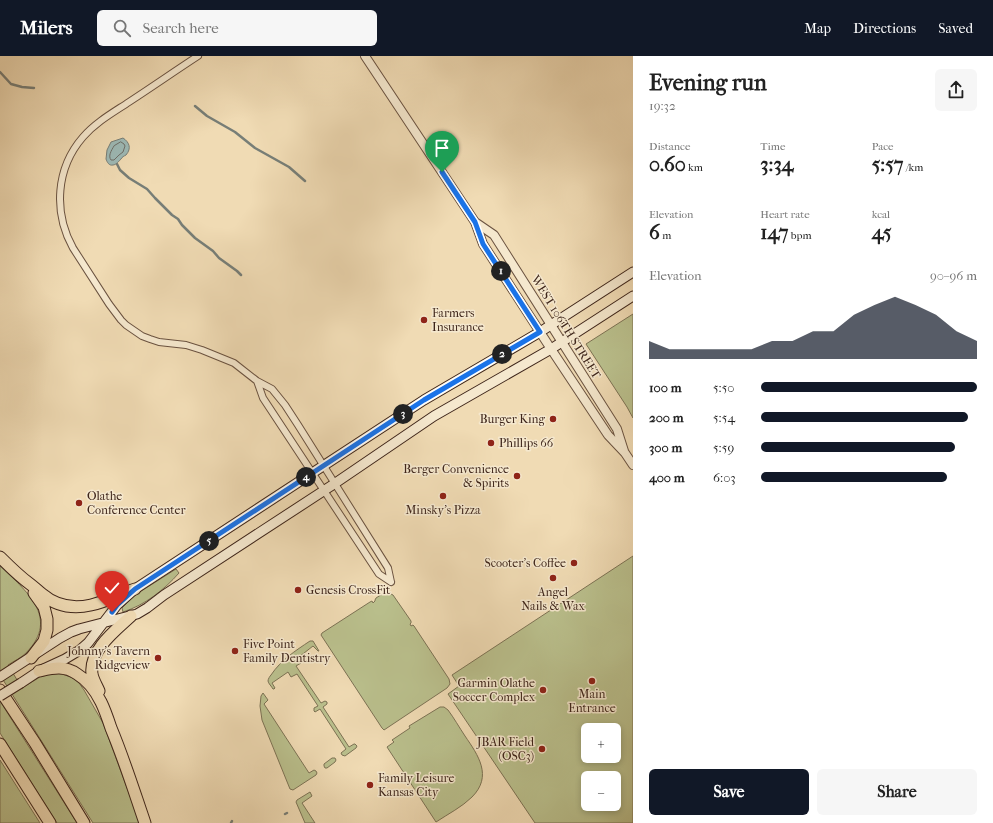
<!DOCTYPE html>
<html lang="en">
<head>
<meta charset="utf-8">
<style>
	:root { --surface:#fff; --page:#f6f6f6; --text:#222; --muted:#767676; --accent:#111827 }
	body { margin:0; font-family:"IM FELL French Canon",serif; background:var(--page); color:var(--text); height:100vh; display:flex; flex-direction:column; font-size:15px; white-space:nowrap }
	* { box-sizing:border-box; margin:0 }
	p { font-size:13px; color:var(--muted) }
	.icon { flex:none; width:22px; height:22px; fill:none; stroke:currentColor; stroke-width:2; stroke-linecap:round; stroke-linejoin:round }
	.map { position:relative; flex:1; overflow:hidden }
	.sheet { display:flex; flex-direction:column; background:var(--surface); width:360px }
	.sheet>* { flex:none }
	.fabs { position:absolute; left:581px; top:667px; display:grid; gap:8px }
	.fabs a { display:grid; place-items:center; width:40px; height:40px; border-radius:6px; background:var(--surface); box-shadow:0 2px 6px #0003; font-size:20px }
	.pin { position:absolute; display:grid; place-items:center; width:34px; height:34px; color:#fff; margin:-41px -17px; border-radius:50% 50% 50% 0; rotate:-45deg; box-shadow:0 0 4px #0007 }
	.pin .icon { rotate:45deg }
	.km { position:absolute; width:20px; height:20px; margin:-10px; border-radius:50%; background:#222; color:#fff; font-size:11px; line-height:20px; text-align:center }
	.round { display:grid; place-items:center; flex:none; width:42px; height:42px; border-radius:6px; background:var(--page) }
	.headline { display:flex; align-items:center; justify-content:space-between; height:68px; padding:0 16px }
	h1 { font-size:22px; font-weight:800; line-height:30px }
	.stats { display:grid; grid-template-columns:repeat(3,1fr); gap:6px; height:68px; padding:4px 16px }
	.stats div { display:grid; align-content:center }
	.stats b { font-size:20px; font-weight:800 }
	.stats small { font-size:11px; font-weight:400 }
	.stats p { font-size:11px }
	.chart { height:112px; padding:8px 16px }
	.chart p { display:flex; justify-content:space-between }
	.chart svg { width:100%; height:72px; margin-top:4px; fill:var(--accent); opacity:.7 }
	.primary-button { display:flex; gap:8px; margin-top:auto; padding:8px 16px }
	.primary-button a { flex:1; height:46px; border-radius:6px; background:var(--accent); color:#fff; font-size:16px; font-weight:800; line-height:46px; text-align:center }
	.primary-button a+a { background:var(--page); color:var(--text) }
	ul { padding:0 16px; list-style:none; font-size:13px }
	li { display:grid; grid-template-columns:64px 48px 1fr; align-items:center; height:30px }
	li i { height:10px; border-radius:5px; background:var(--accent) }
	header { display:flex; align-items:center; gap:24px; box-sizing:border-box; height:56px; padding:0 20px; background:var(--accent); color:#fff }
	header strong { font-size:19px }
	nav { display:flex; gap:22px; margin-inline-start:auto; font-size:14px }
	.search { width:280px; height:36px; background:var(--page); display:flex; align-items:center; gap:10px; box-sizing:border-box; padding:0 14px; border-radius:6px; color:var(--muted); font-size:15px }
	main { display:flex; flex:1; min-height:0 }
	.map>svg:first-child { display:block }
	.green { fill:#bac08d; stroke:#7c7254; fill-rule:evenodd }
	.water { fill:#9db9b5; stroke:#777e77 }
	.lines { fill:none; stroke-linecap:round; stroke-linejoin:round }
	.shore { stroke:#6e6f68; stroke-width:1 }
	.stream { stroke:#777e77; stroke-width:2.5 }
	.minor-casing { stroke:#6a5240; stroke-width:8 }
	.tertiary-casing { stroke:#6a5240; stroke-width:10 }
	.secondary-casing { stroke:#3e251a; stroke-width:11 }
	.motorway-casing { stroke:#3e251a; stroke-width:13 }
	.minor { stroke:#f5e8ce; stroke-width:6 }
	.tertiary { stroke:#f5e8ce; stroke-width:8 }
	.secondary { stroke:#f5e8ce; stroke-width:9 }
	.motorway { stroke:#f0dbb4; stroke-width:11 }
	.secondary-bridge-casing { stroke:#3e251a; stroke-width:11; stroke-linecap:butt }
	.secondary-bridge { stroke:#f5e8ce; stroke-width:9 }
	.route-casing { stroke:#fff; stroke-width:8 }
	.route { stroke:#1a73e8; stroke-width:5 }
	.poi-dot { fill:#8f2418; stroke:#f5e8ce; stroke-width:1.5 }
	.labels { text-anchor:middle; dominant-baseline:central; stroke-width:3; stroke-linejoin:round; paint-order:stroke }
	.poi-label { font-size:12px; fill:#3e251a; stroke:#f5e8ce; text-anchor:start }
	.street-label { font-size:12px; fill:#3e251a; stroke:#f5e8ce }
</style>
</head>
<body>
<header>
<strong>Milers</strong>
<div class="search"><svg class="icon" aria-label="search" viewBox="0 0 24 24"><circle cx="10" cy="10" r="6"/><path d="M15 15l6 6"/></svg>Search here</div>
<nav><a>Map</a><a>Directions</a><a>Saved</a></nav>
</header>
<main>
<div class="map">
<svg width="633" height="767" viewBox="0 0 633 767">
	<rect width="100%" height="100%" fill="#f0dbb4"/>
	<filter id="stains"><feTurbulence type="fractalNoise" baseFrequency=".005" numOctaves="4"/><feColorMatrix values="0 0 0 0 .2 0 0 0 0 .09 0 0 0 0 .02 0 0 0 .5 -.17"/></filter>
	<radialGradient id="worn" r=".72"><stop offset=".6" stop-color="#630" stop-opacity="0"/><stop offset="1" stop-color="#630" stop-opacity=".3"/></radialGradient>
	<path class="green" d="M633,258V362L627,351L586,288Z
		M633,500V767H535L448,638L459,630L452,619ZM588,674H614V700H588ZM588,722H614V748H588Z
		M0,509C25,535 61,561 26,597C21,602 14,605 8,609L22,632L40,621L50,618L57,617L65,619L73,622L79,627L84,634L103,667L140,767H93L0,619Z
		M176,513L179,517C164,534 145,549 123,556L122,552L135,539Z
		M387,536L393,539L411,565V567L410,568L411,570L413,569L414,570L449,623L450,628L447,632L384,674L382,672L321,579L322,577L370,546L372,545L373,547L375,545V544L376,542L384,537Z
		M310,585H313L319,595H318L313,590L299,601L301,607L296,610L321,647L325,645L327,646V648L323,651L349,691L354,688H355L357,690L356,692L345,700L342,699L341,697L346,693L320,653L315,656L314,655V652L318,650L297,618L291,621L288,616L272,627L275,632L274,633H273C272,631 268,627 268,625C268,623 270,620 271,619C281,604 295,595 310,585Z
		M263,637L268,644L264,648L309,717L314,714L316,715L317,717L316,719L293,734L290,733L262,664L260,650L261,640Z
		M0,645L77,767H57L0,677Z
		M440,651H444L448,654C454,662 459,671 465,680C478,699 493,720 472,741C462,751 448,758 436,766L387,691L394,686L392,684L410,672L409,670Z
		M332,702H335L336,704L335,706L327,712H325L324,710V708Z
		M0,704L40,767H0Z
		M310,736L312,740L302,747L315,767H305L296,746L297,744Z"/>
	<path class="water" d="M123,82C129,86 132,92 126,99C124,100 122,101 121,103C119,105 116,109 113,109C109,110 107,106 106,103L107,94L111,86Z"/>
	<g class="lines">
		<path class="shore" d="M121,86L124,88L125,90L123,96L119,99L114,104H111C108,100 111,95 114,90Z"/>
		<path class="stream" d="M0,16L11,28L22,31L34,32
			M195,50L207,60L235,76L255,92L289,111L305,125
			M117,108L120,114L129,122L147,133L155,142L172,159L178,163L182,169L195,182L213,195L219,202L237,215L241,219
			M285,758L287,757
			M231,767L232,765"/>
		<g class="minor-casing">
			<path id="minor" d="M198,0C175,15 152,31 129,46C114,56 96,66 83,81C56,112 53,156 73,192L109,248L121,264L126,269L142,280L150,283L159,286L186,289L202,294L234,307L257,325L272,333L285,349L298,369L388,512L391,526
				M257,325L263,342L379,518L391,526"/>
		</g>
		<g class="tertiary-casing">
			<path id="tertiary" d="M365,0L475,166L483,188L551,293L608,379L625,397L633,409
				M475,166L494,179L617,373L624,395"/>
		</g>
		<g class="secondary-casing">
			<path id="secondary" d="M0,621L60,582L71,576L79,573L137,558L147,552L164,539L334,428L434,360L551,293L633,240
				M21,627L39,615L65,603L80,594L88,587L117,549L135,533L424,344L540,276L633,216"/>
		</g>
		<g class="motorway-casing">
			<path id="motorway" d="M0,501C10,511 19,520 30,528C34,531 38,535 42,538C56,550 73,553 91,549C105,546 121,538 135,533
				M31,602L44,585L47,574V563L44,551L34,537
				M39,615C53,612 64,609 77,618C87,624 96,636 101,646C105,654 108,663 111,672C124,703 134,735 145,767
				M0,634L35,687L84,767
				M99,635C97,630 93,624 92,618C89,594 116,574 131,560
				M0,688L50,767"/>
		</g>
		<use href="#minor" class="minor"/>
		<use href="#tertiary" class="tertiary"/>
		<use href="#secondary" class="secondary"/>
		<use href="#motorway" class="motorway"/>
		<g class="secondary-bridge-casing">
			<path id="secondary-bridge" d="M0,640L21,627"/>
		</g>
		<use href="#secondary-bridge" class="secondary-bridge"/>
	</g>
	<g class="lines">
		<g class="route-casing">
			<path id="route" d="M112,556L117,549L135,533L424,344L540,276L483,188L475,166L442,116"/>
		</g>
		<use href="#route" class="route"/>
	</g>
	<g class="poi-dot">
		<circle cx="424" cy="264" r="4"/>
		<circle cx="553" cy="363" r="4"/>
		<circle cx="491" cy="387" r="4"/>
		<circle cx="517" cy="420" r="4"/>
		<circle cx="443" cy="440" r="4"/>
		<circle cx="79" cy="447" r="4"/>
		<circle cx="574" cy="507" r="4"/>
		<circle cx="553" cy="522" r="4"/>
		<circle cx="298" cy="534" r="4"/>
		<circle cx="235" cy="595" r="4"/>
		<circle cx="158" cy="602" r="4"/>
		<circle cx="592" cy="625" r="4"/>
		<circle cx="543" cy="634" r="4"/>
		<circle cx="542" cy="693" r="4"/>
		<circle cx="370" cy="729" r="4"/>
	</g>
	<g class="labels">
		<g class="poi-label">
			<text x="432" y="257">Farmers<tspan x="432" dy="14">Insurance</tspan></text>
			<text x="545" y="363" text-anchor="end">Burger King</text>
			<text x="499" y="387">Phillips 66</text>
			<text x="509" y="413" text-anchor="end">Berger Convenience<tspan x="509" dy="14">&amp; Spirits</tspan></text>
			<text x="87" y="440">Olathe<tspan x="87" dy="14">Conference Center</tspan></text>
			<text x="443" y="454" text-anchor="middle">Minsky's Pizza</text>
			<text x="566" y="507" text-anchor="end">Scooter's Coffee</text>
			<text x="306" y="534">Genesis CrossFit</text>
			<text x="553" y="536" text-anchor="middle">Angel<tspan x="553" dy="14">Nails &amp; Wax</tspan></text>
			<text x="243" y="588">Five Point<tspan x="243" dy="14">Family Dentistry</tspan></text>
			<text x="150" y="595" text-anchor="end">Johnny's Tavern<tspan x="150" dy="14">Ridgeview</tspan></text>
			<text x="535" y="627" text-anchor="end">Garmin Olathe<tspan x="535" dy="14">Soccer Complex</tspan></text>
			<text x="592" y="638" text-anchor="middle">Main<tspan x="592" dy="14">Entrance</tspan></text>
			<text x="534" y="686" text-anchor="end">JBAR Field<tspan x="534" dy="14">(OSC3)</tspan></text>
			<text x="378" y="722">Family Leisure<tspan x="378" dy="14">Kansas City</tspan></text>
		</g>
		<g class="street-label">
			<text transform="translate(566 271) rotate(58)">WEST 106TH STREET</text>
		</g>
	</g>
	<rect width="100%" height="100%" filter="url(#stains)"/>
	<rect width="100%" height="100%" fill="url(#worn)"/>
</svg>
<div class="fabs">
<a>+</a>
<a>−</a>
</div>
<div class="pin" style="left:442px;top:116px;background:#1e9e55"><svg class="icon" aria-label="arrive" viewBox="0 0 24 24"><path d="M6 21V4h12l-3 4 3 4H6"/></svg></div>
<div class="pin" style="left:112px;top:556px;background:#d93025"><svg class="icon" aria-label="check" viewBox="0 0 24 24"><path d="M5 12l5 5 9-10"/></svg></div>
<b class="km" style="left:501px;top:215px">1</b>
<b class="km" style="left:502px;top:298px">2</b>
<b class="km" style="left:403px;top:358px">3</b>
<b class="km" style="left:306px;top:421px">4</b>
<b class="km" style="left:209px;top:485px">5</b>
</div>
<section class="sheet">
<div class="headline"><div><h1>Evening run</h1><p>19:32</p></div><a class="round"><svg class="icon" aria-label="share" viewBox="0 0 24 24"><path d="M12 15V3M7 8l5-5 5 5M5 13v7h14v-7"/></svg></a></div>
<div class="stats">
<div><p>Distance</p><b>0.60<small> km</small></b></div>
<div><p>Time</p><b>3:34</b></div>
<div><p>Pace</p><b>5:57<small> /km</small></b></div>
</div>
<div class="stats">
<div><p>Elevation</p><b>6<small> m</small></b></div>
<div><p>Heart rate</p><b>147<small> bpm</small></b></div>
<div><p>kcal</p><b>45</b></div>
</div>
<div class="chart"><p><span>Elevation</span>90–96 m</p>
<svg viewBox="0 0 160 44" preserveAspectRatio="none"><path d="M0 44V33L10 38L20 38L30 38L40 38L50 38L60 33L70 33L80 27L90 27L100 17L110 11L120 6L130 11L140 17L150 27L160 33V44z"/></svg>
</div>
<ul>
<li><b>100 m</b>5:50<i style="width:100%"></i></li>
<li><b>200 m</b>5:54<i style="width:96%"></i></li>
<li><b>300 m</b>5:59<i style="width:90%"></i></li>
<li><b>400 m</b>6:03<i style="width:86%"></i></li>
</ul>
<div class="primary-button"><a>Save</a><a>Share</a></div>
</section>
</main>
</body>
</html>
